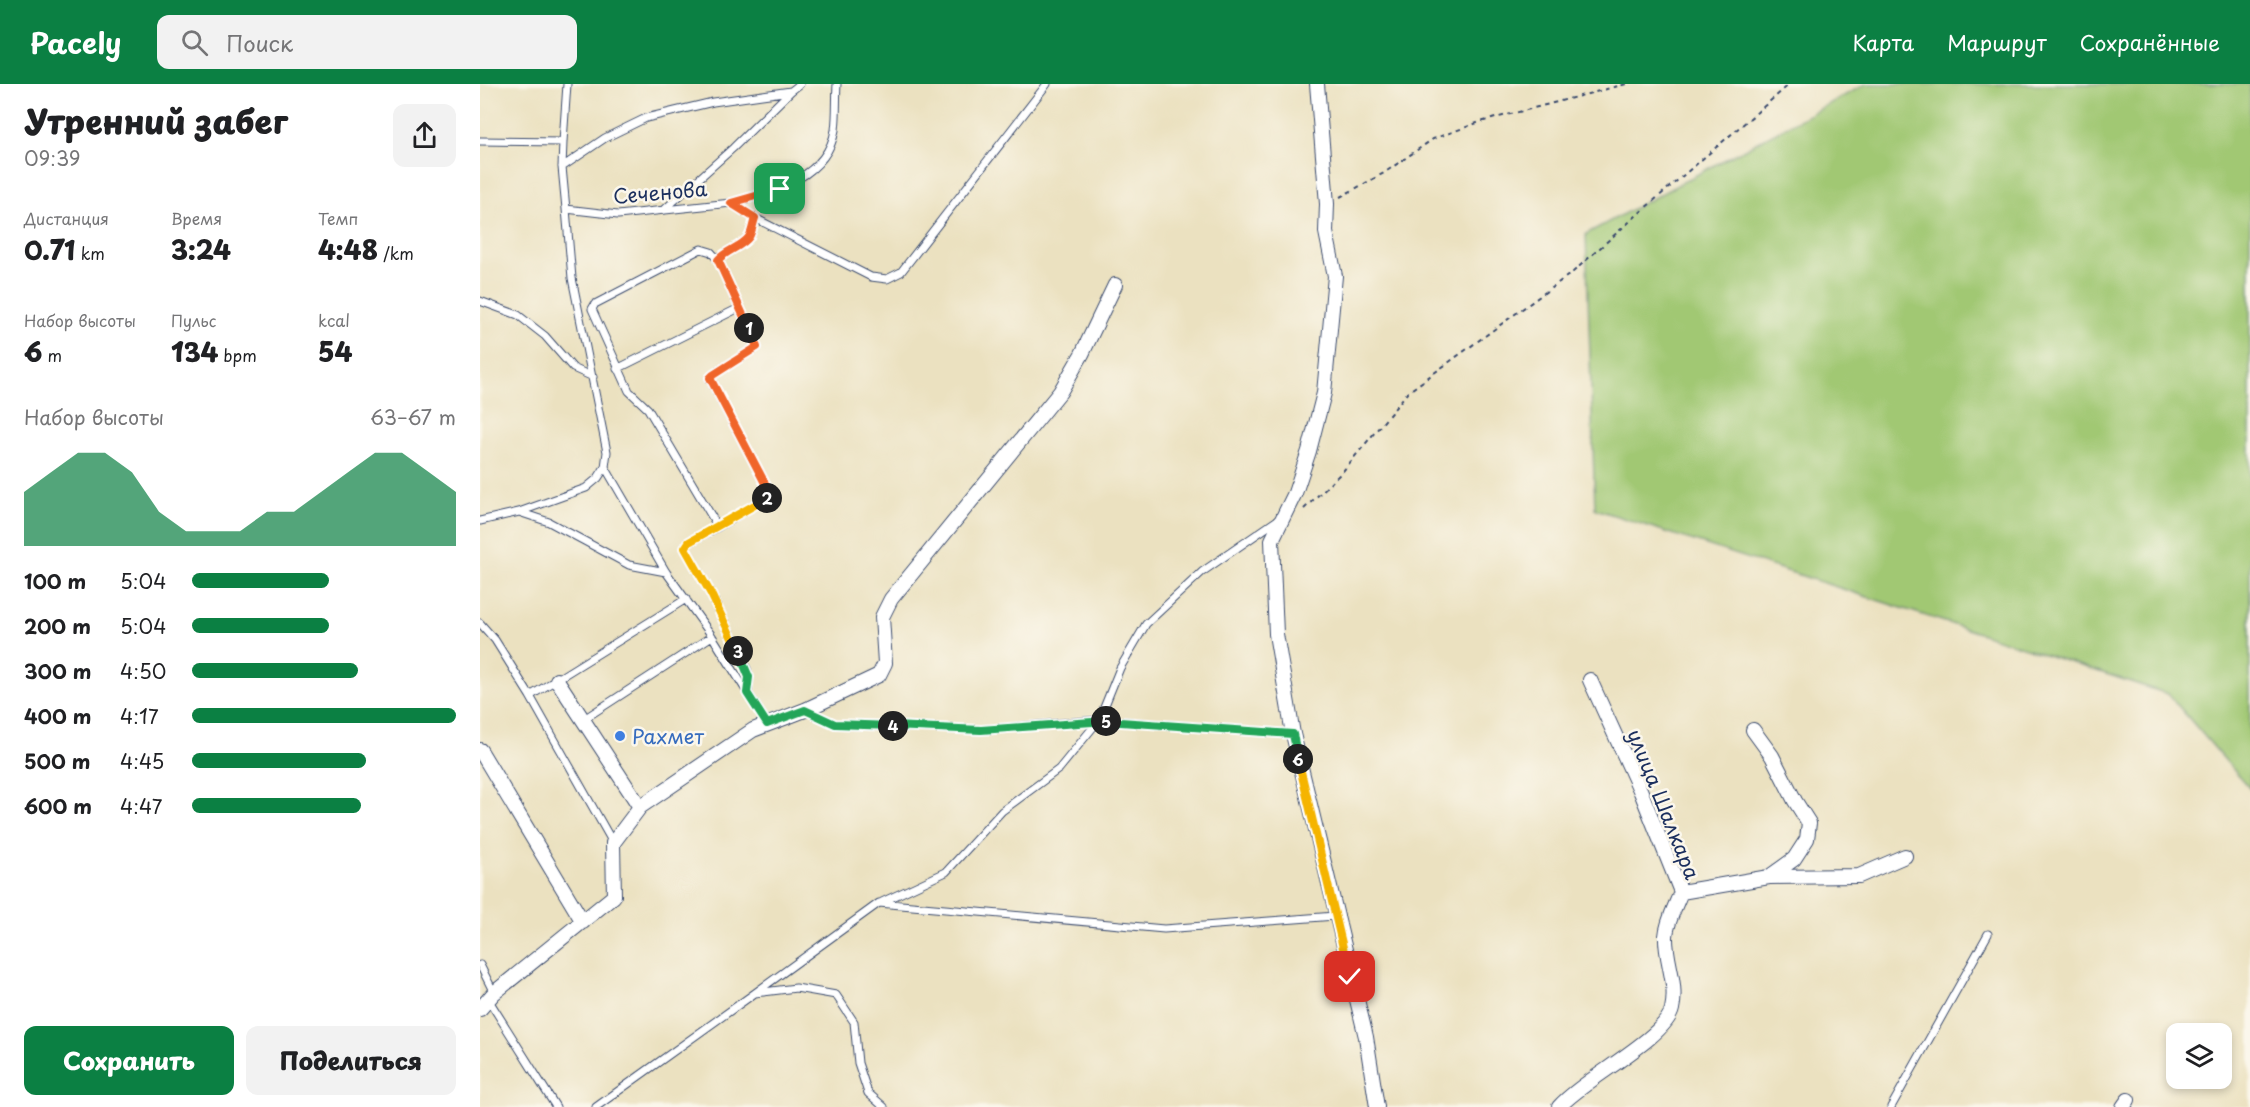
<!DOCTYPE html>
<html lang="ru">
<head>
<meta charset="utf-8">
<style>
	:root { --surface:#fff; --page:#f2f2f2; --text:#202124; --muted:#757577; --accent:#0b8043 }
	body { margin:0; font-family:"Playpen Sans",sans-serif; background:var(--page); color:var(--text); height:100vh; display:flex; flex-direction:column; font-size:22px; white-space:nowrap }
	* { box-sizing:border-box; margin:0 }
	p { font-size:20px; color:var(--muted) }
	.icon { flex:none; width:33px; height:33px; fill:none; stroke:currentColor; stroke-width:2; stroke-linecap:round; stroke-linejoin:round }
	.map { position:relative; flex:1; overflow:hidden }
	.panel { display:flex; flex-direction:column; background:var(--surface); width:480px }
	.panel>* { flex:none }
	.controls { position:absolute; left:1686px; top:939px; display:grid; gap:12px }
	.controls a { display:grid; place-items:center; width:66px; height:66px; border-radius:12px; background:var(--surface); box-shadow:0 3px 9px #0003; font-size:30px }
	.pin { position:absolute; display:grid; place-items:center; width:51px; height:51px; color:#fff; margin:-26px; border-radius:12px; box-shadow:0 3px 9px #0006 }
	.km { position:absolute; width:30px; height:30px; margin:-15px; border-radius:50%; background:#222; color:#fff; font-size:16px; line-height:30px; text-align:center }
	.round { display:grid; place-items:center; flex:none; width:63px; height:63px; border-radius:12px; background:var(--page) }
	.headline { display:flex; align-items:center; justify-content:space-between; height:102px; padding:0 24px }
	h1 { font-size:33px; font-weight:800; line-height:45px }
	.figures { display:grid; grid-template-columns:repeat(3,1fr); gap:9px; height:102px; padding:6px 24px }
	.figures div { display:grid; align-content:center }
	.figures b { font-size:26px; font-weight:800 }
	.figures small { font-size:16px; font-weight:400 }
	.figures p { font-size:16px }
	.chart { height:168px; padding:12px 24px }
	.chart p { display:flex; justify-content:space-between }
	.chart svg { width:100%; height:108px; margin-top:6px; fill:var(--accent); opacity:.7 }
	.action { display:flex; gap:12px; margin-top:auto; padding:12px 24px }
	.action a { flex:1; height:69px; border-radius:12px; background:var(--accent); color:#fff; font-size:24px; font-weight:800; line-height:69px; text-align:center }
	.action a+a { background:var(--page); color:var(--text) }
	ul { padding:0 24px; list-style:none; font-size:20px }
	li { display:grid; grid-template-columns:96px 72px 1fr; align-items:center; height:45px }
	li i { height:15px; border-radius:8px; background:var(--accent) }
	header { display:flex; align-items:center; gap:36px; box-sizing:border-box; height:84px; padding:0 30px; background:var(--accent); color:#fff }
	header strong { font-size:28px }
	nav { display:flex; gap:33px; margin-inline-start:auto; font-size:21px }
	.search { width:420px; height:54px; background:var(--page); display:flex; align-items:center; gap:15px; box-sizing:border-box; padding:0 21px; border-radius:12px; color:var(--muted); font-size:22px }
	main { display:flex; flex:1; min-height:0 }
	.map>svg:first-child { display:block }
	.green { fill:#a1c873; stroke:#5e7c68; stroke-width:1.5 }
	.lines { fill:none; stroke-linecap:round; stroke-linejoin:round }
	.lane-casing { stroke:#3a4a6d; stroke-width:9 }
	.street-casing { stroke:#3a4a6d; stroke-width:16 }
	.path { stroke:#3a4a6d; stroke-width:2; stroke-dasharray:4.5 4.5; stroke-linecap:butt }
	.lane { stroke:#fff; stroke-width:7 }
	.street { stroke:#fff; stroke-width:14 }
	.split-1-casing { stroke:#fff; stroke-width:12 }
	.split-2-casing { stroke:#fff; stroke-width:12 }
	.split-3-casing { stroke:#fff; stroke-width:12 }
	.split-4-casing { stroke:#fff; stroke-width:12 }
	.split-5-casing { stroke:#fff; stroke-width:12 }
	.split-6-casing { stroke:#fff; stroke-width:12 }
	.split-7-casing { stroke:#fff; stroke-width:12 }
	.split-1 { stroke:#f0652b; stroke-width:8 }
	.split-2 { stroke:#f0652b; stroke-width:8 }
	.split-3 { stroke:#f5b400; stroke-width:8 }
	.split-4 { stroke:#22a559; stroke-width:8 }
	.split-5 { stroke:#22a559; stroke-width:8 }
	.split-6 { stroke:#22a559; stroke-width:8 }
	.split-7 { stroke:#f5b400; stroke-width:8 }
	.shop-dot { fill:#3f7fe0; stroke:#fbf7ec; stroke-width:2 }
	.labels { text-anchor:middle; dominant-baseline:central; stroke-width:5; stroke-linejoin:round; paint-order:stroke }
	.street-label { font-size:20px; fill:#1b2f5e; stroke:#fbf7ec }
	.shop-label { font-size:20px; fill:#366cbe; stroke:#fbf7ec; text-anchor:start }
</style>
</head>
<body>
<header>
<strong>Pacely</strong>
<div class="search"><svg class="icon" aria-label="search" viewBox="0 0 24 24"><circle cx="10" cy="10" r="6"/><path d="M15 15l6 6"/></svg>Поиск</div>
<nav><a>Карта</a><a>Маршрут</a><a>Сохранённые</a></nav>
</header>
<main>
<section class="panel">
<div class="headline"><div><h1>Утренний забег</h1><p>09:39</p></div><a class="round"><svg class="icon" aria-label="share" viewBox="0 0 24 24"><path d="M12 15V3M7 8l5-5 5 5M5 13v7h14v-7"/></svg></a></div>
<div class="figures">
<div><p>Дистанция</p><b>0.71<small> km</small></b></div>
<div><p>Время</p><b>3:24</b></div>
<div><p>Темп</p><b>4:48<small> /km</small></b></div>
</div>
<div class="figures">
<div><p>Набор высоты</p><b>6<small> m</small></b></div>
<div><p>Пульс</p><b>134<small> bpm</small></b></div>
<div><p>kcal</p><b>54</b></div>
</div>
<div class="chart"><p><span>Набор высоты</span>63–67 m</p>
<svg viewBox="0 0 160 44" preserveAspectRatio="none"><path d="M0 44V22L10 14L20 6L30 6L40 14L50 30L60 38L70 38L80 38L90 30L100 30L110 22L120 14L130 6L140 6L150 14L160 22V44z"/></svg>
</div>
<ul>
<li><b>100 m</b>5:04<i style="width:52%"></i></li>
<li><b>200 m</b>5:04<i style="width:52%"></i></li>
<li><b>300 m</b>4:50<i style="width:63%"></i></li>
<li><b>400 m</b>4:17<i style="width:100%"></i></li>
<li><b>500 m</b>4:45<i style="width:66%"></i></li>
<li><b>600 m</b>4:47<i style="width:64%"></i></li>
</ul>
<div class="action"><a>Сохранить</a><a>Поделиться</a></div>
</section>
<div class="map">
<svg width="1770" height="1023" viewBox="0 0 1770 1023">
	<rect width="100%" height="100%" fill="#fbf7ec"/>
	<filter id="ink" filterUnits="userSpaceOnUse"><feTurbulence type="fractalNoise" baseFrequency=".0167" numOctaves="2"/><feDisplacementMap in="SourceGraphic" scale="12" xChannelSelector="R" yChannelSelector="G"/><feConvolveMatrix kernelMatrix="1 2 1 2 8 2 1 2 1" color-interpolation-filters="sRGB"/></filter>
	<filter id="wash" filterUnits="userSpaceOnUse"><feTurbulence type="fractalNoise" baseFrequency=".008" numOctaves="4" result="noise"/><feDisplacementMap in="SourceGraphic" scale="24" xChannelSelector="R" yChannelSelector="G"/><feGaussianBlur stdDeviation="1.35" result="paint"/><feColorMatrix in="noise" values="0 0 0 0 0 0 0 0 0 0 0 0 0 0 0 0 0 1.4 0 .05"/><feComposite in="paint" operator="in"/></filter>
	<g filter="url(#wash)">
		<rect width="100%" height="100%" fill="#ebe1c0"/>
		<path class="green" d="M1386,0H1770V705L1688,610L1115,425L1106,150Z"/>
	</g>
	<g filter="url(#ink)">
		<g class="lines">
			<g class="lane-casing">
				<path id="lane" d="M0,57L83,58L82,83L86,125L138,131L251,119L275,134L391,193L407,195L421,188L567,0
					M83,58L87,0
					M82,83L125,54L166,34L233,18L311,7L320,0
					M251,119C290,108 347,95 355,46C357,31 356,15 357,0
					M86,125L92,194L127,368L125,383L186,488L232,552L287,640
					M184,126L253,64L311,7
					M238,176L231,168L221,165L115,220L112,225L149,307L168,325L238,443L209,458L205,464L231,510L267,585L269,593L268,609
					M0,217L38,231L65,252L93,284L113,293
					M137,285L259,224
					M39,428L106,404L118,394L125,383
					M0,437L39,428L69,438L149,481L186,488
					M238,443L289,412V407L230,295L233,291L277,263L238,176C246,166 262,163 269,153C272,148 273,140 275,134
					M0,539L15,556L50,612L133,759
					M50,612L206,515
					M325,626L355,640L501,646L619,636L813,650
					M104,635L232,552
					M402,818L466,788L522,727L579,685L619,636L640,584L666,540L722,488L799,435
					M0,881L14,909
					M275,909L399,819L684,845L855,832
					M8,915L76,1023
					M116,1023L275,909L316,904L356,911L374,938L378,979L388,1009L404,1023
					M1411,1023L1508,850"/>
			</g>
			<g class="street-casing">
				<path id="street" d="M837,0L847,120L846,148L855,192L844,309L829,367L815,409L792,456L796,550L813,650L886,953L897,1023
					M77,596L160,723
					M1273,646L1292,672L1315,717L1329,739L1327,755L1314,775L1289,793
					M0,666L103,838
					M1201,808L1289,793L1379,792L1425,772
					M0,925L14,909L134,812L133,759L160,723L273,646L325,626L399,591L405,579L402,533L411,515L580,308L602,270L635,201
					M1079,1023C1102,996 1186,954 1192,925C1198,900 1185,876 1186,852C1187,837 1196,821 1201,808L1161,708L1110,596
					M1643,1023L1648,1016"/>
			</g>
			<path class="path" d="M860,113L904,89L953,55L1000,38L1146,0
				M824,425L863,387L928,308L1093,188L1157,131L1310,0"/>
			<use href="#lane" class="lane"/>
			<use href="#street" class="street"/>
		</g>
	</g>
	<g class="lines" filter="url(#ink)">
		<g class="split-1-casing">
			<path id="split-1" d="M269,244L238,176C246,166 262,163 269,153C272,148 273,140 275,134L251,119L300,105"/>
		</g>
		<g class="split-2-casing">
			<path id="split-2" d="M269,244L277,263L233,291L230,294L289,407L287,414"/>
		</g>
		<g class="split-3-casing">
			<path id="split-3" d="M258,567L231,510L205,464L209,458L287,414"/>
		</g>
		<g class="split-4-casing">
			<path id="split-4" d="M258,567L269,593L267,609L287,640L325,626L355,640L413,642"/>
		</g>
		<g class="split-5-casing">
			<path id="split-5" d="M413,642L501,646L626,637"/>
		</g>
		<g class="split-6-casing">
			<path id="split-6" d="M626,637L813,650L818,675"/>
		</g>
		<g class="split-7-casing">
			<path id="split-7" d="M818,675L870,893"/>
		</g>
		<use href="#split-1" class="split-1"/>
		<use href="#split-2" class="split-2"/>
		<use href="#split-3" class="split-3"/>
		<use href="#split-4" class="split-4"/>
		<use href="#split-5" class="split-5"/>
		<use href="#split-6" class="split-6"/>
		<use href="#split-7" class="split-7"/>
	</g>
	<circle class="shop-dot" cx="140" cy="652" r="6"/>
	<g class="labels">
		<g class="street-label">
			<text transform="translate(180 108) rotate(-5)">Сеченова</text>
			<text transform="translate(1184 720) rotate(68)">улица Шалкара</text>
		</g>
		<g class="shop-label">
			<text x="152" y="652">Рахмет</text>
		</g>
	</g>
</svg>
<div class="controls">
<a><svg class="icon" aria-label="layers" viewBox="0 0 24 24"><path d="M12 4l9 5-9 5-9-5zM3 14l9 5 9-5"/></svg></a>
</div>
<div class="pin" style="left:300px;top:105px;background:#1e9e55"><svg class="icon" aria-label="arrive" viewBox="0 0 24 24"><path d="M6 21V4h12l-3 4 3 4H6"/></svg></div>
<div class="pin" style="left:870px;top:893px;background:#d93025"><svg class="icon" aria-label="check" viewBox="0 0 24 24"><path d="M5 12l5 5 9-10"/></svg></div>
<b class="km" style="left:269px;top:244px">1</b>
<b class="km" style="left:287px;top:414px">2</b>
<b class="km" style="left:258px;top:567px">3</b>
<b class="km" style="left:413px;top:642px">4</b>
<b class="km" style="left:626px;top:637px">5</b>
<b class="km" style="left:818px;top:675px">6</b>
</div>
</main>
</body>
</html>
